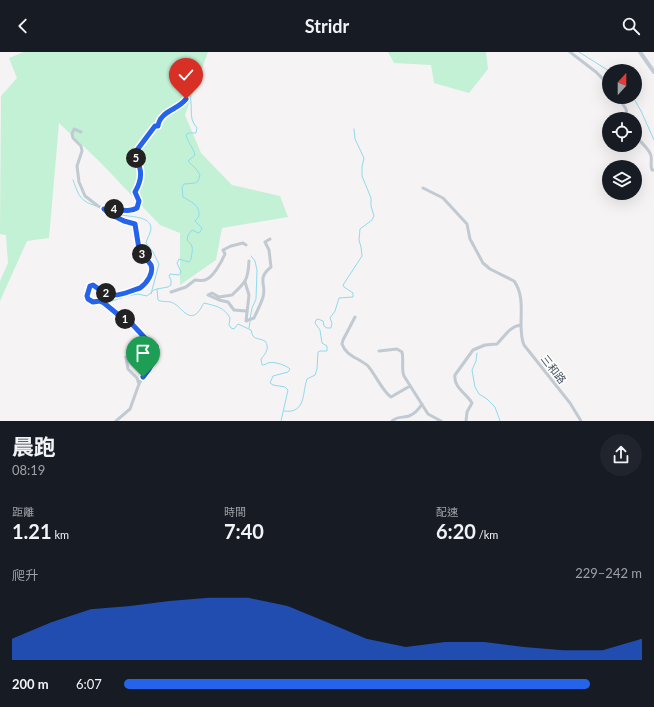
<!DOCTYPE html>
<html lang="zh-TW">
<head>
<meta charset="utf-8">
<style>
	:root { --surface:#171b24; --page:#20242c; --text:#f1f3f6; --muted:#9ea1a6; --accent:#2563eb }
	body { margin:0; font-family:Lato,"Noto Sans TC",sans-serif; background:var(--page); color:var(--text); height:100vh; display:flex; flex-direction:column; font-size:15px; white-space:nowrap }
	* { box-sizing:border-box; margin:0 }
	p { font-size:13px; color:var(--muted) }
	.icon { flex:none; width:22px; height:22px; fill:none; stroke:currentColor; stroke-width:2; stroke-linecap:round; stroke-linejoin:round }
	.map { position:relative; height:369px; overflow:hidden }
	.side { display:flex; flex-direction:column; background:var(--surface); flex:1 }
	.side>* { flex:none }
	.needle { width:26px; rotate:21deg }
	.controls { position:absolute; left:602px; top:12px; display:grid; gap:8px }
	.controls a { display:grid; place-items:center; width:40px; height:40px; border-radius:50%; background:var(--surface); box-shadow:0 4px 16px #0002; font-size:20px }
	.pin { position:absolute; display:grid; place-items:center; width:34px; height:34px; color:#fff; margin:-41px -17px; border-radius:50% 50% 50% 0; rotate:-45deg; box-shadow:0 0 4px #0007 }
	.pin .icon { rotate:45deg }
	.km { position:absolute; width:20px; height:20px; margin:-10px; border-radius:50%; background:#222; color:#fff; font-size:11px; line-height:20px; text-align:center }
	.round { display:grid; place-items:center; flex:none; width:42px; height:42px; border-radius:21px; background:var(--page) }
	.summary { display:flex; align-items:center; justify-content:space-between; height:68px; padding:0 12px }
	h1 { font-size:22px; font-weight:700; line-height:30px }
	.figures { display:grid; grid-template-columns:repeat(3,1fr); gap:6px; height:68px; padding:4px 12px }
	.figures div { display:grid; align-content:center }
	.figures b { font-size:20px; font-weight:700 }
	.figures small { font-size:11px; font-weight:400 }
	.figures p { font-size:11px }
	.chart { height:112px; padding:8px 12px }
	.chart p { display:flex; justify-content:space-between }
	.chart svg { width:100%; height:72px; margin-top:4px; fill:var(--accent); opacity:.7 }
	ul { padding:0 12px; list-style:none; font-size:13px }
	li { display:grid; grid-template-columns:64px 48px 1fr; align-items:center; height:30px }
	li i { height:10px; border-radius:5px; background:var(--accent) }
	header { display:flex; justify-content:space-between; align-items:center; height:52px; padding:0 12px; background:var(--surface); font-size:18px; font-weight:700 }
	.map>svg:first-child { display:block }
	.green { fill:#c3f1d5 }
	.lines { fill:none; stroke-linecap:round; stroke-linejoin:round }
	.stream { stroke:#90daee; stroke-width:1 }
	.street { stroke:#c1cad2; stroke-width:3 }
	.secondary { stroke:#c1cbd6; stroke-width:4 }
	.route-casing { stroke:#fff; stroke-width:8 }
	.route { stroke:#2563eb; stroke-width:5 }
	.labels { text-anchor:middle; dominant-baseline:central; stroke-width:3; stroke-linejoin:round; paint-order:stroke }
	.street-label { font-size:11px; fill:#4a5661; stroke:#fff }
</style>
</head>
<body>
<header><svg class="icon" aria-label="back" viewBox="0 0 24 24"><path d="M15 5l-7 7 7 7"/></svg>Stridr<svg class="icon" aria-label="search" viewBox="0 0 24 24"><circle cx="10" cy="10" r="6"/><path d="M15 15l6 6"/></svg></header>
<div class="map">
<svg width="654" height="369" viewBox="0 0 654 369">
	<rect width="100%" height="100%" fill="#f5f3f3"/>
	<path class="green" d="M24,0H208L185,63L201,101L232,133L280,144L288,165L222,176L216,208L180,233V181L160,173L99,109L59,71L49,186L27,189L0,249V229L8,211L6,183L0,182L1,44L17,26L9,6Z
		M388,0H486L488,17L469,41L434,31L431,13L394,11Z"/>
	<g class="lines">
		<path class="stream" d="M579,0L609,19
			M193,15L194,20L199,27L198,30L188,32L187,37C196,53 186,64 197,76L196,81H188L186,83C187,89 193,95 195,103L188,109L197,118L200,123L198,129L195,131L184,132L182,135L183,145C191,150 200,153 199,164L195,169L202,176L200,180L198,181L192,178L188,183L187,188C195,195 192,198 191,207L189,210L179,207L177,211L181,220L179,223L170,222L169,224L171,228V233L168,235L157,237L158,248C163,251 168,248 173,251C181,254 189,272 199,259C201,257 202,253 204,251C216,254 224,255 230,266L229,273L231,276L234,277L238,272L251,278C253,289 257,285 265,289C270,296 266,301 261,307L262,313C264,313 266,312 268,311C273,309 286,313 290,317L288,320L273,324L270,331L273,333L285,335L288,338L281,369
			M633,45L641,59L654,88
			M73,128C79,144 80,149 96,154
			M107,158C112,159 117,161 122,163C131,165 150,164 151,176C151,181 147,186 146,191L153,200L159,212L151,242
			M106,246L112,249L127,244L138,242L147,244L154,238L157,237
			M250,267L252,256L256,247L257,218L255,209L251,204
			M249,276L250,270
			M477,301L476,309L472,318L475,335L479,342L487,347L495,355L500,369
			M284,359C306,362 302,342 307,327L315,323L317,317L318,300L320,299H327V294L322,291L320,278L315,271L316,268L318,267L323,269L324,274L327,276H331L332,271L330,266L335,259L339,246L353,245V241L344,235L343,233L362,204L361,195L359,188L360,177L372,168L374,164L371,154V146L362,124V115L364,106L355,87L354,77"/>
		<path class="street" d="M570,0L596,20L609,33
			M618,45L626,57L628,67
			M81,80L74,77L72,82L73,86L81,94L82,99L77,114L79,130L85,144L98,154L104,157L109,156L134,158C142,153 136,147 135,140C144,121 139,119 135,101L143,88L155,74H158C161,56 184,58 186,44L181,35
			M635,83C639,89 650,97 651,104C652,109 650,113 652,118H654
			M423,136L443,146L467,172L470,187L483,211L490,217L514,229C528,248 516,275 524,293L570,351L581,369
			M104,157L112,163L124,169L135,172L139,197L152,216C152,223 147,232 141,236C119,242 113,248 93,233L90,234L87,244L88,247L93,250L101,249L104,251L121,265L131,271L147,287L156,294C159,308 145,320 139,332
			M245,230L249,243L246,269L254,266C257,259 261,252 263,245C267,233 256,227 271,215L269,198L265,190L270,187
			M171,240L186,235L195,228C198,228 202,229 205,228C213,226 222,209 225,202L223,198L231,194L243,191L246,193
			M246,259L234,258L228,250L219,248L208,243L212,241L219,245L232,243C246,230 248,228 249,209
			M355,265L343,288L342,292C346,304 359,306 368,314C375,322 383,340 391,345L410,334
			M379,299L397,297L402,300C404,308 401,317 404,324L428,362L441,369
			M116,369L130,357L139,332L137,326L128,317L126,305
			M392,369C397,364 403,366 409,364C414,362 419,357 422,352
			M466,369L467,360L472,351C467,342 453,335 455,323L473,298L485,293L497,292C504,285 510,274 521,273"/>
		<path class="secondary" d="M640,0L654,20"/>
	</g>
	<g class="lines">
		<g class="route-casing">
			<path id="route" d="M143,325C150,317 158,306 156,294L146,287L131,271L121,265L104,251L100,249L93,250L88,247L87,244L90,234L93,233C114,249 118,243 140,236C147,231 154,221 151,213L139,197L135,172L124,169L112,163L104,157C115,155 127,162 137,156L139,149L135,140C139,133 142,125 140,117C139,110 134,105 137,98L155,74H158C160,59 178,58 186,47"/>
		</g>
		<use href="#route" class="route"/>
	</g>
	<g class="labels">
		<g class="street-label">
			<text transform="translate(554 317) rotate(52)">三和路</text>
		</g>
	</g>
</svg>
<div class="controls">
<a><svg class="needle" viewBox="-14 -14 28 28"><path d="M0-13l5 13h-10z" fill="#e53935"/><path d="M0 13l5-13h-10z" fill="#9ea1a6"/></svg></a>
<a><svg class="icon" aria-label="locate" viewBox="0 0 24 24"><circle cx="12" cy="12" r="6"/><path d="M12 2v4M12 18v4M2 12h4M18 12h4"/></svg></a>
<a><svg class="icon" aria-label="layers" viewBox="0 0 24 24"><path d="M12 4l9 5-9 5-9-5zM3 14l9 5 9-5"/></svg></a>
</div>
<div class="pin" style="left:143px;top:325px;background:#1e9e55"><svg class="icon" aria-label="arrive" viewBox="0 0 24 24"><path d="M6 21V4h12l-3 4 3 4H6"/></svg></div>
<div class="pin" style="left:186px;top:47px;background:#d93025"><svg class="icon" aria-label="check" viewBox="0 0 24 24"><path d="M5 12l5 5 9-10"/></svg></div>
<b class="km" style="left:125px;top:267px">1</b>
<b class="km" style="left:106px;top:241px">2</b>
<b class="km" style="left:142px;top:202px">3</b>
<b class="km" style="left:114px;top:157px">4</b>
<b class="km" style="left:136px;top:106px">5</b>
</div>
<section class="side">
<div class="summary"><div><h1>晨跑</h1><p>08:19</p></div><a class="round"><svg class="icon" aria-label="share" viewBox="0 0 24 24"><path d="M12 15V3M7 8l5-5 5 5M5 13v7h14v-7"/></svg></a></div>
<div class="figures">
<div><p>距離</p><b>1.21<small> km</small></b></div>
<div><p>時間</p><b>7:40</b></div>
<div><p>配速</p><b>6:20<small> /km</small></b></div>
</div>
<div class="chart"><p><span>爬升</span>229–242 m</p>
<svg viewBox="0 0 160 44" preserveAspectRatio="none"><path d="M0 44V31L10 21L20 13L30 11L40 8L50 6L60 6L70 11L80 21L90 31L100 36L110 33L120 33L130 36L140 38L150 38L160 31V44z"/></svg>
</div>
<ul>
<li><b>200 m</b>6:07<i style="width:90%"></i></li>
</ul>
</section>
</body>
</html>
